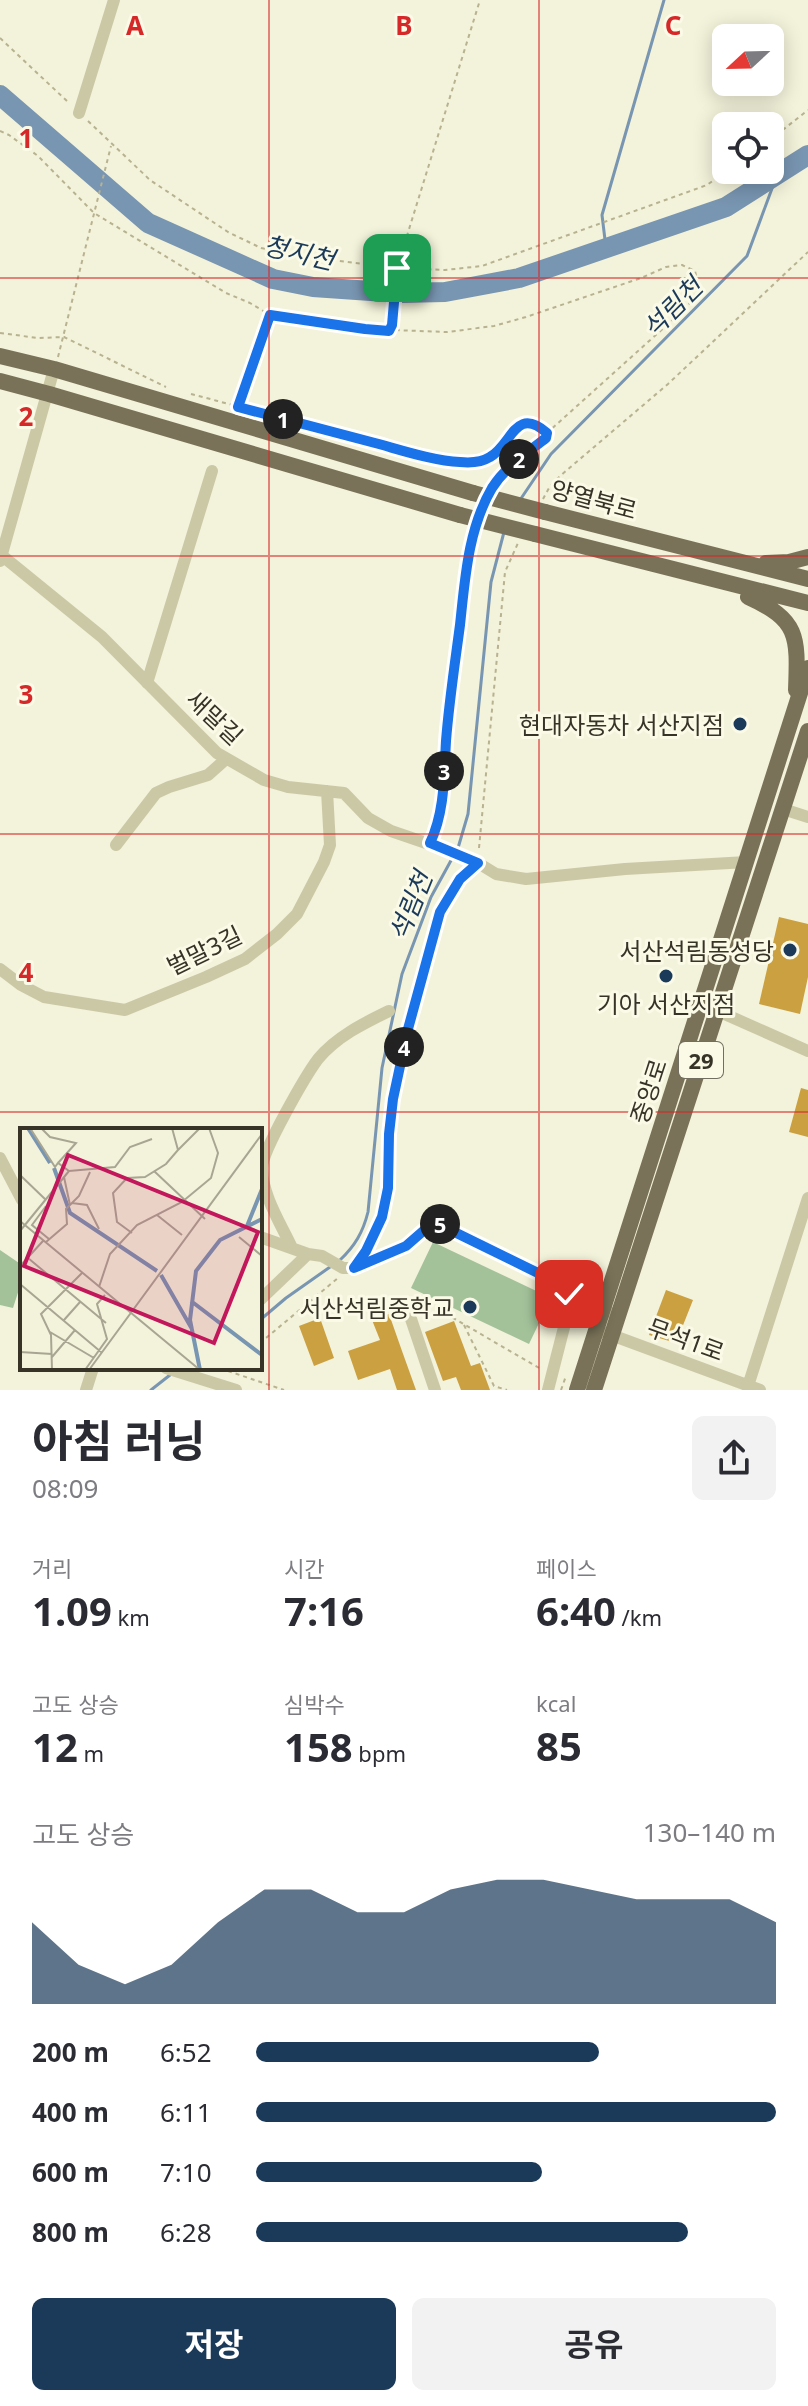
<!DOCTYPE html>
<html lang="ko">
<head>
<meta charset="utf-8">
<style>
	:root { --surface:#fff; --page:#f2f2f3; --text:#2b2b33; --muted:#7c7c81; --accent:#1b3a5a }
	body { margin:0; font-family:"Noto Sans","Noto Sans KR",sans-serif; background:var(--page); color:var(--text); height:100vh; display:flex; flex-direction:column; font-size:30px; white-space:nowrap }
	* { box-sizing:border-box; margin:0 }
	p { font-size:26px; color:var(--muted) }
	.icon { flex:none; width:44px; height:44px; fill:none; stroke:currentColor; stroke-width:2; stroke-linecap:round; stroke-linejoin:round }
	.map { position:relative; height:1390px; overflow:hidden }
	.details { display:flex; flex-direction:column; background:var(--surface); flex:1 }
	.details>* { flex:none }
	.needle { width:52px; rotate:248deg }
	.tools { position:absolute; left:712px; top:24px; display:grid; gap:16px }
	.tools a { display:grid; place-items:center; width:72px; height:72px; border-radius:12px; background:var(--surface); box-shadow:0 4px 20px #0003; font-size:40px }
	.pin { position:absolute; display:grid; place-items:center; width:68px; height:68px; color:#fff; margin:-34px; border-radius:16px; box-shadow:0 4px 12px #0006 }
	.km { position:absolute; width:40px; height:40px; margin:-20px; border-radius:50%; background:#222; color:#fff; font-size:22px; line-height:40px; text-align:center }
	.round { display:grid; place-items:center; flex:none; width:84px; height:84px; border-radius:12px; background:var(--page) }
	.headline { display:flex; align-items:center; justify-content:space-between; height:136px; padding:0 32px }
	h1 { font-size:44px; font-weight:700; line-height:60px }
	.figures { display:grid; grid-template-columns:repeat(3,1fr); gap:12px; height:136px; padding:8px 32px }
	.figures div { display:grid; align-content:center }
	.figures b { font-size:40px; font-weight:700 }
	.figures small { font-size:22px; font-weight:400 }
	.figures p { font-size:22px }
	.chart { height:224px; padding:16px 32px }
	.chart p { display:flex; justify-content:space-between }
	.chart svg { width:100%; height:144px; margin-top:8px; fill:var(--accent); opacity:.7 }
	.button { display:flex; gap:16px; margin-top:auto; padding:16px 32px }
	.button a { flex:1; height:92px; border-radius:12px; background:var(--accent); color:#fff; font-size:32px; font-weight:700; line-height:92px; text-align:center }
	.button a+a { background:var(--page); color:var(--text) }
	ul { padding:0 32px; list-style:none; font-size:26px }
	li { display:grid; grid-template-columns:128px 96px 1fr; align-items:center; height:60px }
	li i { height:20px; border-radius:10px; background:var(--accent) }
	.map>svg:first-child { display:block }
	.green { fill:#a3c29a }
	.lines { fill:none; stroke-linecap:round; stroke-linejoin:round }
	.stream { stroke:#7895b1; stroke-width:3 }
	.river { stroke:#7895b1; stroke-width:20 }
	.building { fill:#cba040 }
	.path { stroke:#b7b290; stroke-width:2; stroke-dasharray:4 4; stroke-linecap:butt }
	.minor { stroke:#cbc8a6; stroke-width:12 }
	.major { stroke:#7a7258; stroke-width:16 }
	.major-bridge { stroke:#7a7258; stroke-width:16 }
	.route-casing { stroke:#fff; stroke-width:16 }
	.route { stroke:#1a73e8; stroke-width:10 }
	.grid { fill:none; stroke:#d62828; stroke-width:2; stroke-opacity:0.55 }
	.poi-dot { fill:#1b3a5a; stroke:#fafae7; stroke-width:3 }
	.labels { text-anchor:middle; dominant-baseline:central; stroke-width:6; stroke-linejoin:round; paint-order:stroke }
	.shield { fill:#fafae7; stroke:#726f61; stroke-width:2 }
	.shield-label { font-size:22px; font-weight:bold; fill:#373327 }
	.street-label { font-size:24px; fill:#373327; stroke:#fafae7 }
	.poi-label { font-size:24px; fill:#373327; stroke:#fafae7; text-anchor:end }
	.water-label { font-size:26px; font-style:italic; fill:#1b3a5a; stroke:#fafae7 }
	.inset-river { fill:none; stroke:#7895b1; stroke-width:4 }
	.inset-road { fill:none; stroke:#a8a692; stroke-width:2 }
	.view { fill:#c2185b; fill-opacity:0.15; stroke:#c2185b; stroke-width:4 }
	.inset-edge { fill:none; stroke:#373327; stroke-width:4 }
	.grid-label { font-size:26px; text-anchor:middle; font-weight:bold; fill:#d62828; stroke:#fafae7; stroke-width:6; stroke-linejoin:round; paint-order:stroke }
</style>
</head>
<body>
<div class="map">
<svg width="808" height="1390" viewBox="0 0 808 1390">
	<rect width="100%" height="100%" fill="#f3f2da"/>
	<path class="green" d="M433,1242L551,1298L529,1344L411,1288Z
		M0,1250L22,1265V1280L13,1308L0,1305Z"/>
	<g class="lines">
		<path class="stream" d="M606,248L602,215L664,0
			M520,500L551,454L747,256L777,175
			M458,848L468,814L491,582L504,532
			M340,1260C355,1246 363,1232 368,1212L382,1068L402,974L431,897L454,855
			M260,1320L286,1298L330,1267
			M151,1390L170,1375"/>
		<path class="river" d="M0,95L148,223L273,279L313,287L400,293L445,292L519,278L726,207L808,155"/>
	</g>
	<path class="building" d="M779,917L808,924V977L800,1014L759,1004Z
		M801,1088L808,1090V1137L789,1132Z
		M666,1290L693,1300L676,1343L649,1335Z
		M389,1314L402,1351L416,1390H397L390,1369L358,1380L348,1351L380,1340L372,1320Z
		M320,1318L334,1358L314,1366L299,1326Z
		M454,1321L471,1366L480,1363L490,1390H461L456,1377L443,1381L425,1332Z"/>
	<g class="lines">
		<path class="path" d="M0,38L69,103
			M88,121L150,180L228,232L261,248L306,257L397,268L445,270L482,266L707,185L728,170
			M0,131L9,135L38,156L94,213L226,293L250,303L270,315L365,329L447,332L494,326L526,317L641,278L666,267L682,265L695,271L699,288L688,306L547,433L546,438L510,466L494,485
			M770,140L808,110
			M389,330L392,325L397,268L480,0
			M0,333L38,338L64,337L166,387
			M58,357L111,146
			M191,394C241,407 291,421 340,434C378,444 415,455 454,462C466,464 485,462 495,453C512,438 519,408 546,432
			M238,405L270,317
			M543,499L549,488L560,476L668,384L808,252
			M435,834L441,807L449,710L475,531
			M479,848L505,572L518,543
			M367,1248L382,1217L388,1188L389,1134L393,1099L408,1029L428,949L440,912L460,879L469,871
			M423,1316L441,1311L541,1369
			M464,1325L494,1386L507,1390
			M260,1343L338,1278
			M228,1371L284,1390
			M561,1390L566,1376"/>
		<path class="minor" d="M79,113L114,0
			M0,554L102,637L217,753L264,780L288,787L344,793L368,818L391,831L470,858L496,874L526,879L625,869L747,862
			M0,561L54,369
			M147,683L212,471
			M783,809L808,817
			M116,845L156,793L169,787L208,775L226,759
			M0,969L21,985L44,997L125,1010L206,977L245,959L277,934L297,914L324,862L330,845L327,791
			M702,1004L808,1051
			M0,1158L22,1200
			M260,1237L308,1254L322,1256L343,1268H354L406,1246L429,1226L438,1224L538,1273L572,1296L618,1316
			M292,1248C281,1224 262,1195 262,1168C262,1151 306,1075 318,1059C336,1037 364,1023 389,1011
			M260,1300L308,1254
			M411,1319L435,1390
			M606,1333L760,1390
			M166,1368L236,1390
			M748,1386L808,1198
			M86,1390L93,1368
			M548,1390L572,1296"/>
		<path class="major" d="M0,356L54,369L473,493
			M0,381L49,394L460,515
			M545,512L808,579
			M535,534L808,603
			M766,563L789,562L808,557
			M748,597C799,620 798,636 796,690
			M577,1390L808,668
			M594,1390L808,731"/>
		<path class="major-bridge" d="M473,493L545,512
			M460,515L535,534"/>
	</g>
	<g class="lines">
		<g class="route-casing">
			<path id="route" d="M397,268L392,325L389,331L365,329L270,315L238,407C284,419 330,431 375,443C401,450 434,461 460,462C470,463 482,462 490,457C512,445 515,405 547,433L546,438C527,453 505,467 492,488C468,529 465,579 460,625C455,663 449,702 446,741C444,775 445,812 430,843L478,863L460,879L440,912L408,1029L393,1099L389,1134L388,1188L382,1217L366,1251L354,1268L406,1246L429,1226L438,1224L538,1273L569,1294"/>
		</g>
		<use href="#route" class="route"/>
	</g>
	<path class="grid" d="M269,0V1390M539,0V1390M0,278H808M0,556H808M0,834H808M0,1112H808"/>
	<g class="poi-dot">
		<circle cx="740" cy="724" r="8"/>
		<circle cx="790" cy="950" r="8"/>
		<circle cx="666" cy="976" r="8"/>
		<circle cx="470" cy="1307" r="8"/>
	</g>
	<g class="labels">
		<rect class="shield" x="679" y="1042" width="44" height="36" rx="6"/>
		<g class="shield-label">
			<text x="701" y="1060">29</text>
		</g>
		<g class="street-label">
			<text transform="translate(594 499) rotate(15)">양열북로</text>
			<text transform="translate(215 717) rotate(43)">새말길</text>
			<text transform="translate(204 950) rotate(-26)">벌말3길</text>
			<text transform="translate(648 1091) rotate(-72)">중앙로</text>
			<text transform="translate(686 1339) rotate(20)">무석1로</text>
		</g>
		<g class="poi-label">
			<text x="724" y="724">현대자동차 서산지점</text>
			<text x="774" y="950">서산석림동성당</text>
			<text x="666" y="1003" text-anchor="middle">기아 서산지점</text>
			<text x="454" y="1307">서산석림중학교</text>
		</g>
		<g class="water-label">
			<text transform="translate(299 252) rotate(13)">청지천</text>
			<text transform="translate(672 307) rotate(-45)">석림천</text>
			<text transform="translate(410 906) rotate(-68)">석림천</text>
		</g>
	</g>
	<g transform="translate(20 1128)">
		<rect width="242" height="242" fill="#f3f2da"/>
		<path class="inset-river" d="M8,0L30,35M34,40L50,85L137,143M227,98L242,61M141,147L172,201M171,173L242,227M180,242L170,192L176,143L200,112L242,91"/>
		<path class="inset-road" d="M10,0L35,39L38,35L49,43L95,39L110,19L132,11M21,0L30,9L56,15L38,35M158,22L180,0M134,43L185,91M0,47L26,72M44,49L50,77M52,75L67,77L79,101M26,78L12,97L29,111M137,87L162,107M0,93L180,242M0,103L49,43M112,105L97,94L93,65L107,50L125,49L146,36L158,22L152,0M219,109L242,128M26,114L47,96L46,81L59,68L70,44M8,130L86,195M0,138L23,113M0,156L81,224M79,159L90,126L117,97L162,74L191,50L198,25L189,0M44,192L60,174M30,204L74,230M0,224L32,226M32,229L55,202M32,242L31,207L21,186L62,145M65,242L87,211L77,176L85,167M69,242L242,6"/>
		<path class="view" d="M48,27L238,104L194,215L4,138Z"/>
		<rect width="242" height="242" class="inset-edge"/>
	</g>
	<g class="grid-label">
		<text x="135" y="35">A</text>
		<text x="404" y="35">B</text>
		<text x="673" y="35">C</text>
		<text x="26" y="148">1</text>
		<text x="26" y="426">2</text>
		<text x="26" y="704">3</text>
		<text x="26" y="982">4</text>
	</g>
</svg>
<div class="tools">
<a><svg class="needle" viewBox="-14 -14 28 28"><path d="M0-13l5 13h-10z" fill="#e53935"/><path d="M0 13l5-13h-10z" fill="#7c7c81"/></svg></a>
<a><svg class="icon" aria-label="locate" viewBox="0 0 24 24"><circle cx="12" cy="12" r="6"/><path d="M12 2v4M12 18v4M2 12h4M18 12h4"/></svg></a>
</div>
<div class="pin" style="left:397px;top:268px;background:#1e9e55"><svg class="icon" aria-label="arrive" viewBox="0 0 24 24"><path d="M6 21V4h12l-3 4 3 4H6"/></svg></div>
<div class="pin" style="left:569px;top:1294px;background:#d93025"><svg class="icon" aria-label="check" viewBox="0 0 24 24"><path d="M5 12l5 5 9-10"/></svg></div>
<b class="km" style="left:283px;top:419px">1</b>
<b class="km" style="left:519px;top:459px">2</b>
<b class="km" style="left:444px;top:771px">3</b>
<b class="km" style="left:404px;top:1047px">4</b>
<b class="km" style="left:440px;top:1224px">5</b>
</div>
<section class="details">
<div class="headline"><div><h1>아침 러닝</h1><p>08:09</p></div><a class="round"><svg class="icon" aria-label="share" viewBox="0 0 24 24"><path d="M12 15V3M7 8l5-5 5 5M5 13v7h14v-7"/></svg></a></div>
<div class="figures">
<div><p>거리</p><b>1.09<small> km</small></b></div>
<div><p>시간</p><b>7:16</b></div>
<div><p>페이스</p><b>6:40<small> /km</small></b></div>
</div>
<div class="figures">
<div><p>고도 상승</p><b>12<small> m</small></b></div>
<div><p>심박수</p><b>158<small> bpm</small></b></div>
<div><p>kcal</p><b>85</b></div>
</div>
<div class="chart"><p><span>고도 상승</span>130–140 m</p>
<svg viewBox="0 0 160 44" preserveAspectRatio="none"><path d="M0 44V19L10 32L20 38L30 32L40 19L50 9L60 9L70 16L80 16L90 9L100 6L110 6L120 9L130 12L140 12L150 12L160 19V44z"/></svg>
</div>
<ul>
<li><b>200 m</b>6:52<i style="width:66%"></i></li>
<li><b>400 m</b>6:11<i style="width:100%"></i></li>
<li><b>600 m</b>7:10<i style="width:55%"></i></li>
<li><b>800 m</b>6:28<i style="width:83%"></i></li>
</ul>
<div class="button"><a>저장</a><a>공유</a></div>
</section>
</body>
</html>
